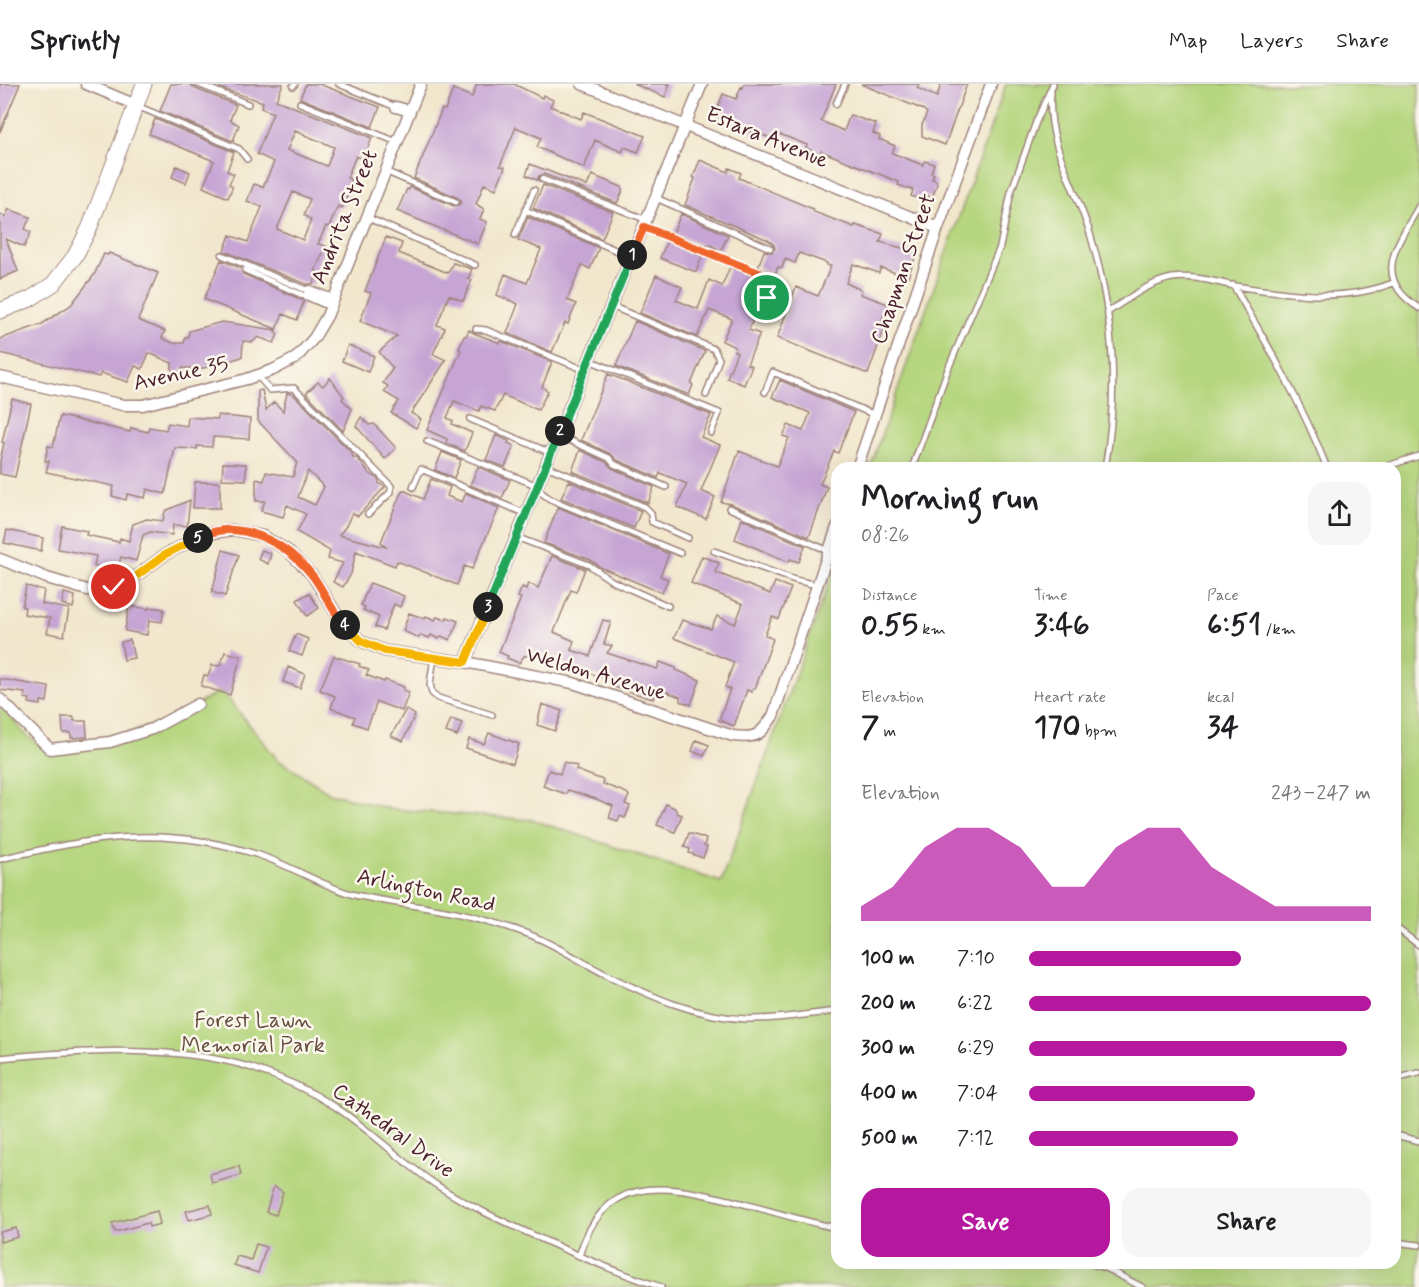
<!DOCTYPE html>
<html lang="en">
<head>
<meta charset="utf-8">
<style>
	:root { --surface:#fff; --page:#f6f6f6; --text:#202124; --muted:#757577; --line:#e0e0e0; --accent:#b5179e }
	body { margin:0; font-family:Mynerve,sans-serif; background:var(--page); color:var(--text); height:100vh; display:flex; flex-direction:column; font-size:22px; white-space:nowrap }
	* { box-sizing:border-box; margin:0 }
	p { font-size:20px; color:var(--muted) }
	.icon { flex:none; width:33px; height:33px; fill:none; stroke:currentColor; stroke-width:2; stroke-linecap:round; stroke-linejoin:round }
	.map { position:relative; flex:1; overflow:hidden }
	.side { position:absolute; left:831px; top:378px; width:570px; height:807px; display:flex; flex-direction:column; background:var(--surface); border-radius:18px; box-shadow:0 6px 24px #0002 }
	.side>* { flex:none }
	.pin { position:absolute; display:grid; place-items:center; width:51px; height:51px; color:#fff; margin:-26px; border:3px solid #fff; border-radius:50%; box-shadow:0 2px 6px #0007 }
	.km { position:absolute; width:30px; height:30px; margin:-15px; border-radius:50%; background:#222; color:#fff; font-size:16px; line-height:30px; text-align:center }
	.round { display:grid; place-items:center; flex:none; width:63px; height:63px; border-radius:18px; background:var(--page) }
	.headline { display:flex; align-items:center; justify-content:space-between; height:102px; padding:0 30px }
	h1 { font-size:33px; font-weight:700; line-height:45px }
	.figures { display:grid; grid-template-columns:repeat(3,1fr); gap:9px; height:102px; padding:6px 30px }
	.figures div { display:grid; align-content:center }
	.figures b { font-size:30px; font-weight:700 }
	.figures small { font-size:16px; font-weight:400 }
	.figures p { font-size:16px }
	.chart { height:168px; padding:12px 30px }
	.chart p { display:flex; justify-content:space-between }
	.chart svg { width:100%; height:108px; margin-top:6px; fill:var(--accent); opacity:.7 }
	.primary-button { display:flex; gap:12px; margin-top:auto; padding:12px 30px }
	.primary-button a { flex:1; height:69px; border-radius:18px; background:var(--accent); color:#fff; font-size:24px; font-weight:700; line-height:69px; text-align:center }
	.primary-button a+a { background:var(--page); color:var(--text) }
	ul { padding:0 30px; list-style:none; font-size:20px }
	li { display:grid; grid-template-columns:96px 72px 1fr; align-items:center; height:45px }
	li i { height:15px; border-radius:8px; background:var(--accent) }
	header { display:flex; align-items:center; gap:36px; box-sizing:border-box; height:84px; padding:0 30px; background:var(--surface); border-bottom:2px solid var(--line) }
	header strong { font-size:28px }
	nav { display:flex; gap:33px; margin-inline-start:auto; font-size:21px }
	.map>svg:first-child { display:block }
	.green { fill:#b5d67e; stroke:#807a54; stroke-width:1.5 }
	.building { fill:#c6a4d4; fill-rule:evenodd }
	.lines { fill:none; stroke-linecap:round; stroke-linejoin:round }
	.service-casing { stroke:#9e837c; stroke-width:8 }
	.minor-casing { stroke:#9e837c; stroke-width:13 }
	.secondary-casing { stroke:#9e837c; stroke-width:17 }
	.service { stroke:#fff; stroke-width:5 }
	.minor { stroke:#fff; stroke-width:10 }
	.secondary { stroke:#fff; stroke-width:15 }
	.split-1-casing { stroke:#fff; stroke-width:12 }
	.split-2-casing { stroke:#fff; stroke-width:12 }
	.split-3-casing { stroke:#fff; stroke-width:12 }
	.split-4-casing { stroke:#fff; stroke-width:12 }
	.split-5-casing { stroke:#fff; stroke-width:12 }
	.split-6-casing { stroke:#fff; stroke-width:12 }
	.split-1 { stroke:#f0652b; stroke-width:8 }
	.split-2 { stroke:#22a559; stroke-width:8 }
	.split-3 { stroke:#22a559; stroke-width:8 }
	.split-4 { stroke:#f5b400; stroke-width:8 }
	.split-5 { stroke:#f0652b; stroke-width:8 }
	.split-6 { stroke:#f5b400; stroke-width:8 }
	.labels { text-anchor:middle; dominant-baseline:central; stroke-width:5; stroke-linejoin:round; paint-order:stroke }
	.street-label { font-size:22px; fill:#4a1f2b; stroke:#fbf7ec }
	.park-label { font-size:22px; fill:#654d40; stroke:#fbf7ec }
</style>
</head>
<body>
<header>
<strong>Sprintly</strong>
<nav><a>Map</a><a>Layers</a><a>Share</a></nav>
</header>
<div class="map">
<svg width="1419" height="1203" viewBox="0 0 1419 1203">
	<rect width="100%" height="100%" fill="#fbf7ec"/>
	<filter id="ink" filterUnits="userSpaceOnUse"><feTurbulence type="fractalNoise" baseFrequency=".0167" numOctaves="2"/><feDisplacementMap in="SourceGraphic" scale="12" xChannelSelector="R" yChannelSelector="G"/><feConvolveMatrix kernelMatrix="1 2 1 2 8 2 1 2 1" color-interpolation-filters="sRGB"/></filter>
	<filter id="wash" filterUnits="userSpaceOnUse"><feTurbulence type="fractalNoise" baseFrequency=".008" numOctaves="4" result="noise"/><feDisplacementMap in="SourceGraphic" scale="24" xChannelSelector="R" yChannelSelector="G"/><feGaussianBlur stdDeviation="1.35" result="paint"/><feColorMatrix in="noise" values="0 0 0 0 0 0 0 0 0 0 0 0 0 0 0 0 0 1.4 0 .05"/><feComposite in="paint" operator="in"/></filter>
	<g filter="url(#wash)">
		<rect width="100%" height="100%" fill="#f2e7cd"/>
		<path class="green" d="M1006,0H1419V1203H0V619L23,648L40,662L73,665L169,637L221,606L278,676L330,709L390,725L533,736L721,798L837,476V1179H1395V384H870Z"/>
		<g id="blocks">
			<path class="building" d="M0,0H20L0,48Z
				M171,0H190L196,5L236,21L230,36L239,41L233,57L160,27Z
				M220,0H283L276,16L372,54L363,75L356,72L347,94L351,95L346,106L349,107L342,124L338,122L329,143L326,142L318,160L326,162L315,187L318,188L313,200H306L224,167L230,151L248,158L262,123L247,117L254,100L263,103L274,78L257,70L273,29L261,24L263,18L220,4ZM295,47L334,63L327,82L287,66ZM293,108L310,115L304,131L311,136L303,156L277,145Z
				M306,0H319L380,23L372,43L300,14Z
				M477,0H514L542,14L543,11L553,16L550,22L581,35L584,28L645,52L638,68L624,63L622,68L595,56L584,84L537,63L541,54L516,43L500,82L505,83L496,105L484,100L476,120L484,125L480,135L487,138L478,160L397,127L407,105L409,106L410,103L454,122L460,120L461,117L458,114L414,94L442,25L445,26L453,5L472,13Z
				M634,0H670L665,13Z
				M744,0H836L821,37L844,47L850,31L876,40L873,49L880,52L879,55L895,62L892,69L923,81L925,77L934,80L931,89L934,90L932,95L936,96L937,100L932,114L927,112L925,117L911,112L913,106L898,101L899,98L821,67L820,70L806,64L807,61L782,51L775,49L773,55L760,50L759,53L750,49L751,46L715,31L723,10L736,15L741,3L743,4Z
				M861,0H919L917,4L937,13L941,0H967L945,61L922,52V41L927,29L924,26Z
				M155,35L234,68L227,87L234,90L229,100L232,102V104L228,114L203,103L214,77L149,50Z
				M700,76L728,88L729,84L741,89L739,94L813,125L814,128L854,143L855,141L883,150L880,158L917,168L908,193L881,184L879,189L853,180L846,199L862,206L860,210L888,220L881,238L886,240L868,290L777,254L796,203L818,212L831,182L827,181V179L799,169L795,179L785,175L782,184L778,183L775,190L758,183L764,167L772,168L775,164L774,161L768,156L685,121L695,94L693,93Z
				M530,80L587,102L592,91L622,103V109L617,119L544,90L539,92L537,96L526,91Z
				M176,82L190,88L186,99L172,93Z
				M543,101L613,128L602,155L533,124Z
				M8,125L30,133L25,145L31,148L24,163L6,155L18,187L0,195V130L6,133Z
				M681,130L728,151L721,166L708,160L706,163L673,149Z
				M528,133L599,164L590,185L582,181L567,216L576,220L568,240L565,239L552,268L507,249L518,220L497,211L505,190L527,199L541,165L518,156Z
				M386,153L402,159L399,169L448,189L453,179L472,185L468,195L472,196L463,217L449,211L437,241L445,244L433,270L446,276L411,329L421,335L416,344L391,329L399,317L384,308L388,302L383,299L393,284L379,268L397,252L360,237L371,209L365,207Z
				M667,157L702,172L696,188L660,174Z
				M109,169L158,189L138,236L165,247L162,254L173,259H184L185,253H188L189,247L222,238L276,246L275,249L278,250L274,259L258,253L253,258L243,257L242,273L204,284H182V288H172V279L149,269L142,285L135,282L128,298L101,289L99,293L0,269V255L42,240L71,221L94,191L104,170L108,171Z
				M221,176L241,184L243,190L304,217L297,236L283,230L276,245L204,215Z
				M730,183L767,198L749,246L760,250L747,280L752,282L744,301L727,294L737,268L734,267L735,263L722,257L732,235L709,226L697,253L640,229L656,191L682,203L676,216L698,225L709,196L722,202Z
				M635,237L705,267L691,300L693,301L689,311L616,282Z
				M469,246L474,249L500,259L501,257L552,278L542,303L548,307L538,326L503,311L495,327L481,322L479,327L454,317L447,334L453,337L452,340L472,349L465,367L446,359L447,355L427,346L461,266L459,265L464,252H466Z
				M348,261L374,272L368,288L342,277Z
				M608,290L711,331L701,353L720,361L701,407L715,413L706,435L677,423L687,400L660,389L658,394L617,376L611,370L581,356Z
				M330,294L344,313L342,315L352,325L343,347L306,309L318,298L323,302Z
				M780,296L854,328L838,369L834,367L820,400L827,403L809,453L731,420L721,418L739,367L777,382L789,354L783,352L788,341L803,347L810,329L772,313Z
				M262,306L266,326L274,318L283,327L287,309L294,311L352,369L353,374H357L369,389L378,395L379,399L385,403L358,432L352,429L346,442L339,451L386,463L381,458L400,411L403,406L423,415L431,395L450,403L447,412L462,418L466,409L499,424L472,485L464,482L457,501L397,477L395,482L356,467L351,490L343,503L333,498L343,479L328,475L330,467L297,448L306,430L287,421L283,433L261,427L265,417H256V395L264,397L266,388L293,393L297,378L258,337V307ZM308,387L324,403L315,421L298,413Z
				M12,315L31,320L15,393L0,390V377L4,359L2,358Z
				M218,331L250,335L249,355L213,353L212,363L197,362V365L175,364L165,410L147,405L145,414L127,410L126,416L112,412L114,402L46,388L49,377H45L48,362L53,363L60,332L130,348L131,344L148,348L149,343L166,346L168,339L187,342L188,333L218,335Z
				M361,333L369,341L374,340L396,364L385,375L356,342Z
				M496,351L509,357L508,359L514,362L505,383L486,376Z
				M580,366L606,378L612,384L654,403L648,419L572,387Z
				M442,368L461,376L454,394L435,386Z
				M223,379L246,380V396L222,395Z
				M478,383L510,396L502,414L470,401Z
				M569,397L641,427L634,444L561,414Z
				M195,398H220V424H193Z
				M190,416L187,442L173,441L172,451L150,448L143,451L136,477L121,473L118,485L94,482L96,472L58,465L62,442L87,447L86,451L119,458L120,454L129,457L133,440L147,435L163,437L165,427Z
				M558,423L669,470L660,492L668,495L662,509L600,483L591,476L544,459Z
				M742,435L805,462L799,478L790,475L789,478L735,455Z
				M7,446L43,454L41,467L4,459Z
				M223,466L239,471L225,512L212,508Z
				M262,466L271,470L268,480L258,475Z
				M552,472L585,485L576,508L571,506L554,548L574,557L571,566L590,572L603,536L611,538L604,560L612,562L607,569L657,585L660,578L676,584V586L700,596L691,621L680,617V613L657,604L653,615L611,602L613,597L535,571L524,572L519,579L507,574L508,572L499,568L521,514L518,513L522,503L526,505L528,499L538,504Z
				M702,472L719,479L715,488L770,510L775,498L791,504L779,535L772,533L765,551L773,555L755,605L753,604L752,608L747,606L734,642L719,636L730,605L725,603L734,578L674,554L682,536L711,545L717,532L735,540L743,520L691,499Z
				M370,499L404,512L400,523L394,520L384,546L375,543L379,533L363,526L365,523L361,521Z
				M26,502L44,506L42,520L69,525L64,552L47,549L50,534L24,530L25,523H22Z
				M64,509L75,512L73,524L62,520Z
				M309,509L319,524L307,532L297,516Z
				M129,522L149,525V523L164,525L162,538L149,536L147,551L125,547Z
				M409,529L425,535L426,532L435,536L437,533L446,536L447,533L458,537L450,556L441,552L439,555L431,551L429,554L420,551L419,554L403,547Z
				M296,550L308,555L302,572L289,567Z
				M130,556L134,574L124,576L121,558Z
				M225,568L241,572L230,611L201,602L204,591L208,592L212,581L220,582Z
				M334,572L360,580L359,582L369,586L366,591L384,598L385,596L404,603L403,606L409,608L402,627L377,618L367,644L353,639L355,633L331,624L335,612L320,606Z
				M288,583L305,590L300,604L283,598Z
				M0,595L49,603L47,618L41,617V621L29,619L30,615L24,614L25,609L0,606Z
				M542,620L562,627L555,647L537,641Z
				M406,625L415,631L403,657L391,652Z
				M62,633H74V637H86L87,653L71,654V649H63Z
				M451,635L462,639L457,652L446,648Z
				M489,649L519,660L513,680L466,664L469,655L484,660Z
				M696,656L709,661L704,672L692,667Z
				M564,678L577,682L576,686L603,696V700L627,709L629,712L625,720L630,722L625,734L620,732L618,737L609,734L613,722L596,715L568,706L566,710L543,702L549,686L560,690Z
				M666,720L675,724L677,729L682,731L675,748L657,741Z
				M689,749L706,755L704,762L707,763L703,774L689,769L690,765L684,763Z
				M239,1082L241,1091L212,1099L210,1090Z
				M274,1102L283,1108L276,1131L266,1128Z
				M210,1121L212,1130L189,1136L186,1127Z
				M157,1127L160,1140L149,1143L148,1139L115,1148L112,1139Z
				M16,1144L18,1153L0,1158V1148Z
				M256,1160L266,1163L258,1189L234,1181L237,1172L251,1176Z"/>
		</g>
	</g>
	<g filter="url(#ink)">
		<use href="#blocks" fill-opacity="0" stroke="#9e837c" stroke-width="1.5"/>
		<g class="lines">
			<g class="service-casing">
				<path id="service" d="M198,0L248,20
					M339,0L396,23
					M293,2L295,0
					M1051,8C1046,61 1077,104 1091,153C1113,228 1119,307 1105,384
					M300,19L397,58
					M836,20L845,0
					M137,22L239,65L247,75
					M385,87L456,118
					M542,95L647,136
					M656,114L770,164
					M1419,122C1398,160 1370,193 1419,224
					M525,126L631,173
					M366,133L475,181
					M644,143L769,193L773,195L767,214
					M515,151L534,106
					M222,171L309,207
					M245,186L330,223
					M1233,201C1268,261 1302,320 1327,384
					M611,222L714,265L719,275L706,311
					M1108,228C1128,215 1148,199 1172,194C1193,191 1215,198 1235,202C1288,210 1342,219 1393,199
					M476,245L486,246L585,286
					M589,276L719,329L711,349
					M257,291L270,306L294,304L391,402V408L368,430
					M765,308L773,288L875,331
					M470,335L551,369
					M558,351L609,374L614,380L666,403
					M427,357L538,402L542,409L550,415L680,469
					M546,382L645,423L651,429L652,438L688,454
					M912,384L948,285L1000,163L1011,108L1036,38L1053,0
					M1381,384L1419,372
					M413,403L421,385L526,430
					M729,424L829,467
					M516,453L589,481L612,497L668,522
					M714,467L795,496L817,501
					M434,573L430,600L432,609L438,614L492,631
					M0,775C95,753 164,740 259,771C291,782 319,800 351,810C375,816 399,819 423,823C459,829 494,837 528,850C555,860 579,877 605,890C650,912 696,933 747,935C777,936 807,930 837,927
					M1395,843L1419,861
					M0,974C77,967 178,960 252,984C280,993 309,1006 334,1022C371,1046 401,1078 438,1102C469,1122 502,1137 535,1152C576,1171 618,1189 661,1203
					M1395,995L1419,989
					M1395,1051L1419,1057
					M1395,1158L1419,1161
					M579,1172C603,1090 662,1100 729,1116C765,1125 801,1137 837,1144
					M1090,1179L1107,1185L1142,1203"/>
			</g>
			<g class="minor-casing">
				<path id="minor" d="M86,0L136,21
					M582,0L938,144
					M396,23L410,27
					M309,207L333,216
					M0,293L123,321H143L247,295L273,286L296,274L314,254L327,232L421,0
					M857,384L938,144L991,0
					M0,475L47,494L87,506L114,503L135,493L166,470L205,450L233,446L263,452L287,466L312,491L341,537L361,557L385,567L465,578L573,599L733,652C757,655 760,651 773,632L837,443
					M465,578L702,0
					M0,615L50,665L110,658L152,645L198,620"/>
			</g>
			<g class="secondary-casing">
				<path id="secondary" d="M0,227L30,215L53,200L75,172L89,145L144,0"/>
			</g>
			<use href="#service" class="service"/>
			<use href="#minor" class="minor"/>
			<use href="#secondary" class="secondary"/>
		</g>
	</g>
	<g class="lines" filter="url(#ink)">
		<g class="split-1-casing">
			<path id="split-1" d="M632,171L644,143L769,193L773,195L767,214"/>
		</g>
		<g class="split-2-casing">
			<path id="split-2" d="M560,347L632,171"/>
		</g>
		<g class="split-3-casing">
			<path id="split-3" d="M488,523L560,347"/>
		</g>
		<g class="split-4-casing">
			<path id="split-4" d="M345,541L361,557L385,567L465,578L488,523"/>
		</g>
		<g class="split-5-casing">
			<path id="split-5" d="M198,454C238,432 286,459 312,491C324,506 331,527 345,541"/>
		</g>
		<g class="split-6-casing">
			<path id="split-6" d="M114,503L135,493L166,470L198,454"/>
		</g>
		<use href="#split-1" class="split-1"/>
		<use href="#split-2" class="split-2"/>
		<use href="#split-3" class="split-3"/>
		<use href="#split-4" class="split-4"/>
		<use href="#split-5" class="split-5"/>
		<use href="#split-6" class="split-6"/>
	</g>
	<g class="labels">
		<g class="street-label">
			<text transform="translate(767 54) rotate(22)">Estara Avenue</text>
			<text transform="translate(345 133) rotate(-68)">Andrita Street</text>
			<text transform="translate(904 185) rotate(-71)">Chapman Street</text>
			<text transform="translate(181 290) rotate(-12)">Avenue 35</text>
			<text transform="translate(596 590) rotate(16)">Weldon Avenue</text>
			<text transform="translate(426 807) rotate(12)">Arlington Road</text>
			<text transform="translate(393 1047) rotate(36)">Cathedral Drive</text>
		</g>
		<g class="park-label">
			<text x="253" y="937">Forest Lawn<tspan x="253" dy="25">Memorial Park</tspan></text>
		</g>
	</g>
</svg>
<div class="pin" style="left:767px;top:214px;background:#1e9e55"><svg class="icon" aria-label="arrive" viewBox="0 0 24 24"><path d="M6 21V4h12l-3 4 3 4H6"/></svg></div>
<div class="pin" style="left:114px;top:503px;background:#d93025"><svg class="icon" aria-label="check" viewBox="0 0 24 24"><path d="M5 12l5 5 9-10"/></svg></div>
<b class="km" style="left:632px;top:171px">1</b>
<b class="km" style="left:560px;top:347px">2</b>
<b class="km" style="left:488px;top:523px">3</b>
<b class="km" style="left:345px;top:541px">4</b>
<b class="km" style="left:198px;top:454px">5</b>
<section class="side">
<div class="headline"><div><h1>Morning run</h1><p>08:26</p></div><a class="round"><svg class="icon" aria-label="share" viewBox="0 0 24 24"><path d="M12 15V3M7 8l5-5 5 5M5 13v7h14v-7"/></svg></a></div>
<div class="figures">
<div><p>Distance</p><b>0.55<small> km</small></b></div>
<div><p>Time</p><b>3:46</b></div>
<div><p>Pace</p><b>6:51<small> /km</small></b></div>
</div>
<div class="figures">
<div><p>Elevation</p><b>7<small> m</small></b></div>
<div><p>Heart rate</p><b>170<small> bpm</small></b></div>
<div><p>kcal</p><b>34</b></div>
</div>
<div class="chart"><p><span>Elevation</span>243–247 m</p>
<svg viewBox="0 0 160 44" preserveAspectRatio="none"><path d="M0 44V38L10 30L20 14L30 6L40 6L50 14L60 30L70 30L80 14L90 6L100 6L110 22L120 30L130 38L140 38L150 38L160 38V44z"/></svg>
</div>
<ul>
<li><b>100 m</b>7:10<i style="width:62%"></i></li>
<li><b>200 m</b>6:22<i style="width:100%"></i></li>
<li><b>300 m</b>6:29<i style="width:93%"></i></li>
<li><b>400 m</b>7:04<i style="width:66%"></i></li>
<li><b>500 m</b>7:12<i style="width:61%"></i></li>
</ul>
<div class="primary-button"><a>Save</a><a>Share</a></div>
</section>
</div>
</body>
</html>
